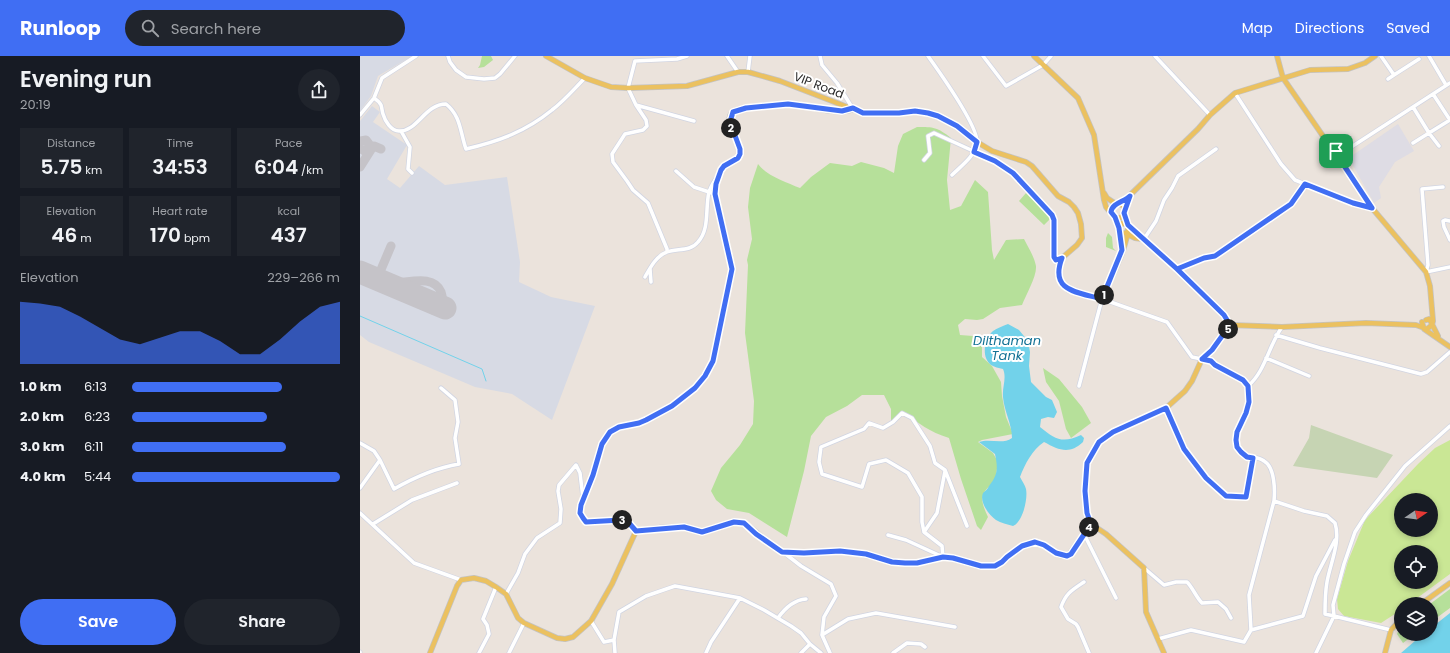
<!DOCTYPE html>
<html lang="en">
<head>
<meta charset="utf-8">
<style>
	:root { --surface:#171b24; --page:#20242c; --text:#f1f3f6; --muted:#9ea1a6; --accent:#406ef3 }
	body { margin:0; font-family:Poppins,sans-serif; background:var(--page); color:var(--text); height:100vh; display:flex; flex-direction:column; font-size:15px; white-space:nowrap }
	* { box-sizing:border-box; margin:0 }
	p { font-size:13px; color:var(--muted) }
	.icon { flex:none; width:22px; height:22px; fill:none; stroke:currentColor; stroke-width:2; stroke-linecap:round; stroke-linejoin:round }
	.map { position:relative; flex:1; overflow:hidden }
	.panel { display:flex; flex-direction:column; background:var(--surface); width:360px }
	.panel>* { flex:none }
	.needle { width:26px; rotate:77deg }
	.buttons { position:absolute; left:1034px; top:437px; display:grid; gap:8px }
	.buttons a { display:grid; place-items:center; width:44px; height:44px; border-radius:50%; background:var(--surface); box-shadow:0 2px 6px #0003; font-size:20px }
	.pin { position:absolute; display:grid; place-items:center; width:34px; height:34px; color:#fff; margin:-17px; border-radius:8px; box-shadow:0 2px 6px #0006 }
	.km { position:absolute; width:20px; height:20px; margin:-10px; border-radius:50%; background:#222; color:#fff; font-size:11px; line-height:20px; text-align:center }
	.round { display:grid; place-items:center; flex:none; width:42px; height:42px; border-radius:21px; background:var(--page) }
	.summary { display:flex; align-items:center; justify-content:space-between; height:68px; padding:0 20px }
	h1 { font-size:22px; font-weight:600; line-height:30px }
	.figures { display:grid; grid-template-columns:repeat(3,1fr); gap:6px; height:68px; padding:4px 20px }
	.figures div { display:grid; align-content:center; border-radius:0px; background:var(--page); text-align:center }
	.figures b { font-size:20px; font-weight:600 }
	.figures small { font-size:11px; font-weight:400 }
	.figures p { font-size:11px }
	.chart { height:112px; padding:8px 20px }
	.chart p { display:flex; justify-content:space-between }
	.chart svg { width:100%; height:72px; margin-top:4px; fill:var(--accent); opacity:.7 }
	.button { display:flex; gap:8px; margin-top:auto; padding:8px 20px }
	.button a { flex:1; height:46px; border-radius:24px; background:var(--accent); color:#fff; font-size:16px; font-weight:600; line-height:46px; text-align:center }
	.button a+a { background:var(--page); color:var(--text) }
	ul { padding:0 20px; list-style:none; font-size:13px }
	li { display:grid; grid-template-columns:64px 48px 1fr; align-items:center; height:30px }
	li i { height:10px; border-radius:5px; background:var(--accent) }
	header { display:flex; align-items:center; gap:24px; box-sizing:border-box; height:56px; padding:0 20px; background:var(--accent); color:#fff }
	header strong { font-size:19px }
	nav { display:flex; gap:22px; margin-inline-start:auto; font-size:14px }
	.search { width:280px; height:36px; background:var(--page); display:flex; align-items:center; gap:10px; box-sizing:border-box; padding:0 14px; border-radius:22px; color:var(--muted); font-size:15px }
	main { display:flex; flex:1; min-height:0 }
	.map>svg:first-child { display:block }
	.industrial { fill:#dedce4 }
	.airport { fill:#d7dae4 }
	.green { fill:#b6e09a }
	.cemetery { fill:#c6d4b3 }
	.pitch { fill:#cae795; fill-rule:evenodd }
	.water { fill:#72d2ea }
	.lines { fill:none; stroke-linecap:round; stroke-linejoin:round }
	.stream { stroke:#72d2ea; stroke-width:1 }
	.taxiway { stroke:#c5c3c8; stroke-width:9 }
	.runway { stroke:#c5c3c8; stroke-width:23 }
	.minor-casing { stroke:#d1d5e2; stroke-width:5 }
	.major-casing { stroke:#c3c3c3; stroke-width:6 }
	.minor { stroke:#fff; stroke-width:3.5 }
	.major { stroke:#ebc160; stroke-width:4.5 }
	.route-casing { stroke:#fff; stroke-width:8 }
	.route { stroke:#406ef3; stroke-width:5 }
	.labels { text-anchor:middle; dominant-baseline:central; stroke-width:4; stroke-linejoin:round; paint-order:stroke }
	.street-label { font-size:12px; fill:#292929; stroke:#fff }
	.water-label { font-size:13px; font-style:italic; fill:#127195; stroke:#fff }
</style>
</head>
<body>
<header>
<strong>Runloop</strong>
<div class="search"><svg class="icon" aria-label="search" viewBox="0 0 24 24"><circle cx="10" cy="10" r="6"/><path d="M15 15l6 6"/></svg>Search here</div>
<nav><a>Map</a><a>Directions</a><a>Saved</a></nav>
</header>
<main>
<section class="panel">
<div class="summary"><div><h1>Evening run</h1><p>20:19</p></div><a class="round"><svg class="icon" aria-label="share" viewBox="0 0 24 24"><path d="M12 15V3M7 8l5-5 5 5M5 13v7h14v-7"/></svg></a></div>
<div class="figures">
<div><p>Distance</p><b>5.75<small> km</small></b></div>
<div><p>Time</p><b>34:53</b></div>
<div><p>Pace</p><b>6:04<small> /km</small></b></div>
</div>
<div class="figures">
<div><p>Elevation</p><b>46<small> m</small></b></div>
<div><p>Heart rate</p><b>170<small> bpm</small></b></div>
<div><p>kcal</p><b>437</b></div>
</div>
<div class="chart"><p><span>Elevation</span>229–266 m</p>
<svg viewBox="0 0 160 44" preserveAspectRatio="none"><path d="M0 44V6L10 7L20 9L30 15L40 22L50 29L60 32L70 28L80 24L90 24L100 30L110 38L120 38L130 29L140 18L150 9L160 6V44z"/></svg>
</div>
<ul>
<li><b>1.0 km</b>6:13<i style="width:72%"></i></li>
<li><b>2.0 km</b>6:23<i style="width:65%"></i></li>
<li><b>3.0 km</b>6:11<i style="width:74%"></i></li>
<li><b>4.0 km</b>5:44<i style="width:100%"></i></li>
</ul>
<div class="button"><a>Save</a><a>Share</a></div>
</section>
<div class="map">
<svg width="1090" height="597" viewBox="0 0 1090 597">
	<rect width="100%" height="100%" fill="#ebe3dc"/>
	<path class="industrial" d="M1038,68L1054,95L1035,106L1019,131L1021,142L1014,147L991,106L993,99Z"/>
	<path class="airport" d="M0,0H52L18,20L11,40L0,55Z
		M12,50L20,56L13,66L47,89L27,123L40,132L59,110L85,129L147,121L160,206L159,226L191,241L235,250L192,364L152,338L115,331L9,286L0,279V65Z"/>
	<path class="green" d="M122,0H131L133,4L124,11L118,12L120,9Z
		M557,71C574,71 577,71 591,82L587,124L590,154L601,150L615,124L628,136L632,194L634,204L646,184L664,183C668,191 674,200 676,210C677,220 666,239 662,249L640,252L623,263L617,264L605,263L598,269L600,279L613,280L622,291V301L632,310L641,326L642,340L646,361L653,378L622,384L618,386L633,397L638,406L635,426C619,437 620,444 628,461L621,474L617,470L601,423L589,382C569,376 559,367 543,356L531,365V353L524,339H502L487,350L466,361L451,380L444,415L427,481L389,457L367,453L356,444L351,435L361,412L380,389L393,368L394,345L385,277L388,209L387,204L392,183L388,151L390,132L398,108C407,120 426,126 440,132L451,121L470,107L492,110L501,106L524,112L534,117L538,90L543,78Z
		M666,137L691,162L684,169L659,145Z
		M748,177L752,181L753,192L756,195L746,191V182Z
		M683,312L699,323L722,351L731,367L711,382L706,373L699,345L686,326Z
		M1090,533V552L1071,566V548H1070Z
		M1041,569V578H1055L1043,587L1037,578Z"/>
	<path class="cemetery" d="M951,369L1033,399L1017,422L933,410L949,382Z"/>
	<path class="pitch" d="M1090,384V518L1049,548H1041V554L1021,567L984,560L978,553L977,543L988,505L1005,464L1058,408L1075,392ZM1041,444H1071V474H1041ZM1041,496H1071V526H1041Z"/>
	<path class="water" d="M648,268L659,274L668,285L670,296L669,310L671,326L686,341L692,344L697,356L694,362L688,361L681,363L680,371C695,383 702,388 721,379L724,382L723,386C709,399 699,394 684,386C672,394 665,408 660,421C662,425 665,429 666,433C668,442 663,466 653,470C647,468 641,467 636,464C629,459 619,446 623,437C625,435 628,433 629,430C638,419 638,412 635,398L619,386C630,382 642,389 652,382C652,368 644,355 643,341C642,331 647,322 643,313C639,312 634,311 631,309C621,301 624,283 633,275C637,272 643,270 648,268Z
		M1090,557V597H1041L1063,578H1071V572Z"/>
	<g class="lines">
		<path class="stream" d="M0,260L122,313L126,325"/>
		<path class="taxiway" d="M0,85L6,84L9,88L10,94
			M0,92L6,96L7,100
			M0,111L12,92L14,90L21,93
			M17,223L31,190
			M27,227C44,229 73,216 81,236C83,242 83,249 78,254H73L56,240"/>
		<path class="runway" d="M0,216L85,252"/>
		<g class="minor-casing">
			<path id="minor" d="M88,0L90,6L96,14L106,21L124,23L135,22L140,18L155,0
				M327,0L317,3L275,5L268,32L276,49L334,65
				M367,0L378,16
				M460,0L462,9L477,27L493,53
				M568,0C578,14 620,73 617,88C614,101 601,110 592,119
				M623,0L646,30L683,9L691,0
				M795,0L850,59
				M1021,0L1034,19L1059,3
				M1069,0L1086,29
				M388,16L390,0
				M1028,23L1034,19
				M875,37L921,108L935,124L993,147L1012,152
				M1073,38L1090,64
				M14,42C17,44 20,47 21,49C22,52 22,55 23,58C25,65 31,75 39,75C57,76 65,48 86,48C101,60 100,76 106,93C139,85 165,76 192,54C204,45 214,33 225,22
				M276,49L286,64L287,70L283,74L265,78L252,98L253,106L267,125L273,134L288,147L307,193V196
				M1053,51L1069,77L1090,64
				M0,59L14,42L22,22L56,0
				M41,75L50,91L48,113L52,117
				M1053,87L1069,77L1079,90
				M982,97L1090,27
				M564,104L570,97L568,80L574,77L635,105L653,117L692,159L694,164L693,201L696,204L702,202
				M316,115L334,131L355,138
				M1090,165L1085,164L1083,165L1084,171L1090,184
				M784,183L796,165L804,144L812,132L818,120L856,93
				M290,213L291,226
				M817,213L844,202L855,200L931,148L945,128
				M1066,216L1068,209L1062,133L1083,131
				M1066,216L1090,211
				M285,221C290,212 296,200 307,196C317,192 330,196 338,186C350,173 345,152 349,136C351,130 354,125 358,120
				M922,271C909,289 905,316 888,330C890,339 889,349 886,357C882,368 873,377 877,389C881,405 895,398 904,405C915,411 915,435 914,445L944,455L967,460L975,467C981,486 970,508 967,526C965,537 965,548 965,558L974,560L956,597
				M916,279L960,292L1061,318L1067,316L1090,296
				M906,302L949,320
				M719,330L742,243L807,266L832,301L851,305L855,309L883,324L888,330
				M806,352L824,393L846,422L866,440L887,441L893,401
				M0,387L14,395L20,404
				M0,432L20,404L34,433C55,421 75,412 99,408L95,382L98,366L95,344L81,332
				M0,457L54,507L101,524
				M13,468L52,444L97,427
				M564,476L577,457L585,415
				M724,478L756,542
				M528,479L546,484L583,501L582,490L564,476L562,466V441L548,417L526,404L509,408L502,431L462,418L459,406L461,391L504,373L509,367L523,372L533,366L542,357L552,362L570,390L575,407L585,414L607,470
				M423,496L441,510L471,528L476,540L464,561L462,579L470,597
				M784,512L804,529L816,526H827C833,532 836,541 842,547L858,546L866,553L871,562
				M724,526C712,534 706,537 701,551L708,563L716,568L718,571L729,597
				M146,538L158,517L165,498L177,482L200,467L201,453L198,435L199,429L216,409L220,417L223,442
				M418,562C425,552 434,544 446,543
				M231,565L244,586L254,584
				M891,574L889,539L914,445
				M1031,574L974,560L973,549L984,508L995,476L1006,459L1045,410L1090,370
				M462,579L488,563L516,557L595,571
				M798,583L831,574L884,586L891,574L943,560L956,520L975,484
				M0,596V597
				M119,597L129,578L127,569L123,563L136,531
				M149,597L164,567
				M255,597L254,584L259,556L286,540L315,530L380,542L404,554L431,570L441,577L450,588
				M346,597L351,586L380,542
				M441,597L450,588L461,597
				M533,597L547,587L561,588L565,591"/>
		</g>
		<g class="major-casing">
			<path id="major" d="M186,0L225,22L251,31L268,32L327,30L378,16H388L420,25L503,57H539L555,55L568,57L578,60L597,70L617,86L632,95L666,106L672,110L698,140L709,146L714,151L718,157L721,168L722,182L717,189L702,202L699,211L698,220L702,229L708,234L742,243C750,224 769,189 768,169L762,167L759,172
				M674,0L718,42L734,79L744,144L746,151L752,158
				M917,0L923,22L974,96
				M972.5 100a5.5 5.5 0 1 1 11 0a5.5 5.5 0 1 1-11 0Z
				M744,137L747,142L756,148
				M758,148L765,144L838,73L850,59L875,37L950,14L988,13L1005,7L1015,0
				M751 155a7 7 0 1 1 14 0a7 7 0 1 1-14 0Z
				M764,157L768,169L771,173L817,213L863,259L870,269L922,271L1006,267L1056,269L1067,273L1072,269L1073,265L1070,230L1066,216L1012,152L981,105
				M755,161L759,172L762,193
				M765,177L775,182L782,183
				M1066,264L1069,263L1071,266L1078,280
				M1062,266L1064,273L1090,291
				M276,475C262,454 245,470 226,465L223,462L220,457L221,449L233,419L242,388L246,381L254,373L279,367L313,350L335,332L345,320L353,305L372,213L358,153L355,138L356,128L361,114L364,110L378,102L381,95L370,70C369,65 369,59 373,56C380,50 425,48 435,48C451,50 478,60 493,53
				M276,475C291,473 308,470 324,471C330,471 338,477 344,475C357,473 368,465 382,467C391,468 412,494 423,496C442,500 462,494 481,495C503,496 525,506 546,507C554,507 562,506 570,505C575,504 580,501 585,501C600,502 614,512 629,511C647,509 655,489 673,487C687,485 694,502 708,500L731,468
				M1061,548L1090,527
				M70,597L97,530L101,524L114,522L126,525L136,531L146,538L158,562L164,567L197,582L205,583L213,581L231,565L252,528L276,475
				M804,597L786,556L784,512L746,478L731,468L727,457L725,435L727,407L739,387L753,376L806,352L825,335L832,325L842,303L852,294L870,269
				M1025,597L1031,574L1041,563"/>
		</g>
		<use href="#minor" class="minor"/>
		<use href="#major" class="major"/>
	</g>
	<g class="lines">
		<g class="route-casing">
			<path id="route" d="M976,95L982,97L983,101L981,105L1012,152L993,147L945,128L931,148L855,200L844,202L817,213L768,169L764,157L770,140C764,146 752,147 751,156L755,161L759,172L762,194L742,243C718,236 689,236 702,202L696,204L694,201V164L692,159L653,117L635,105L614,96L617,86L597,70L578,60L568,57L555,55L539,57H503L493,52L482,55L428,48L386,52L373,56L370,66L380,93V98L378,102L364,110L361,114L356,128L355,138L372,213L353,305L345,320L335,332L312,350L286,364L279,367L259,371L250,376L242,388L233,419L221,449L220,457L223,462L226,466L261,464L269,467L276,475L324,471L342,476L374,466L384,467L396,478L422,496L444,497L480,495L506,498L532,506L545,507H557L583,501L593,502L621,510H635L642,506L647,501L662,490L675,486L684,489L696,497L707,500L711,498L731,468L727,457L725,435L727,407L739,386L753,376L806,352L824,393L846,422L866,440L886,441L893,402L887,401L881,396L877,391L876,384L877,376L886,357L889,346L888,330L883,324L855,309L851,305L842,303L852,294L870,269L864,259L817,213L844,202L855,200L916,158L931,148L945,128L993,147L1012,152L981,105L977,106L973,104L972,99L976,95"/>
		</g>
		<use href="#route" class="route"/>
	</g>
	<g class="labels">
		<g class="street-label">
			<text transform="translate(459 29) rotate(21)">VIP Road</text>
		</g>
		<g class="water-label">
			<text x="647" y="284">Dilthaman<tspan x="647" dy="15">Tank</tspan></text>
		</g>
	</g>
</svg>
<div class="buttons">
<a><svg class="needle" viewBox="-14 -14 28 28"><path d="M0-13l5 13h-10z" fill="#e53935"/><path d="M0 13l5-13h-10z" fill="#9ea1a6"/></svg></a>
<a><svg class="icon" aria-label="locate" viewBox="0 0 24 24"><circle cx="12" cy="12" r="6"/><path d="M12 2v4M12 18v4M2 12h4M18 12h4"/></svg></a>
<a><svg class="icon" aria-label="layers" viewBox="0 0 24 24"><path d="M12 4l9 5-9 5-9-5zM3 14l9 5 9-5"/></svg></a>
</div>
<div class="pin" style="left:976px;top:95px;background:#1e9e55"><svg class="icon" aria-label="arrive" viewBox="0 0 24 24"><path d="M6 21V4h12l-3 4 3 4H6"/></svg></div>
<b class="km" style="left:744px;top:239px">1</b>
<b class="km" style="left:371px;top:72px">2</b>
<b class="km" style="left:262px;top:464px">3</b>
<b class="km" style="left:729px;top:471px">4</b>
<b class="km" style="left:868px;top:273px">5</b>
</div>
</main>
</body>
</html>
